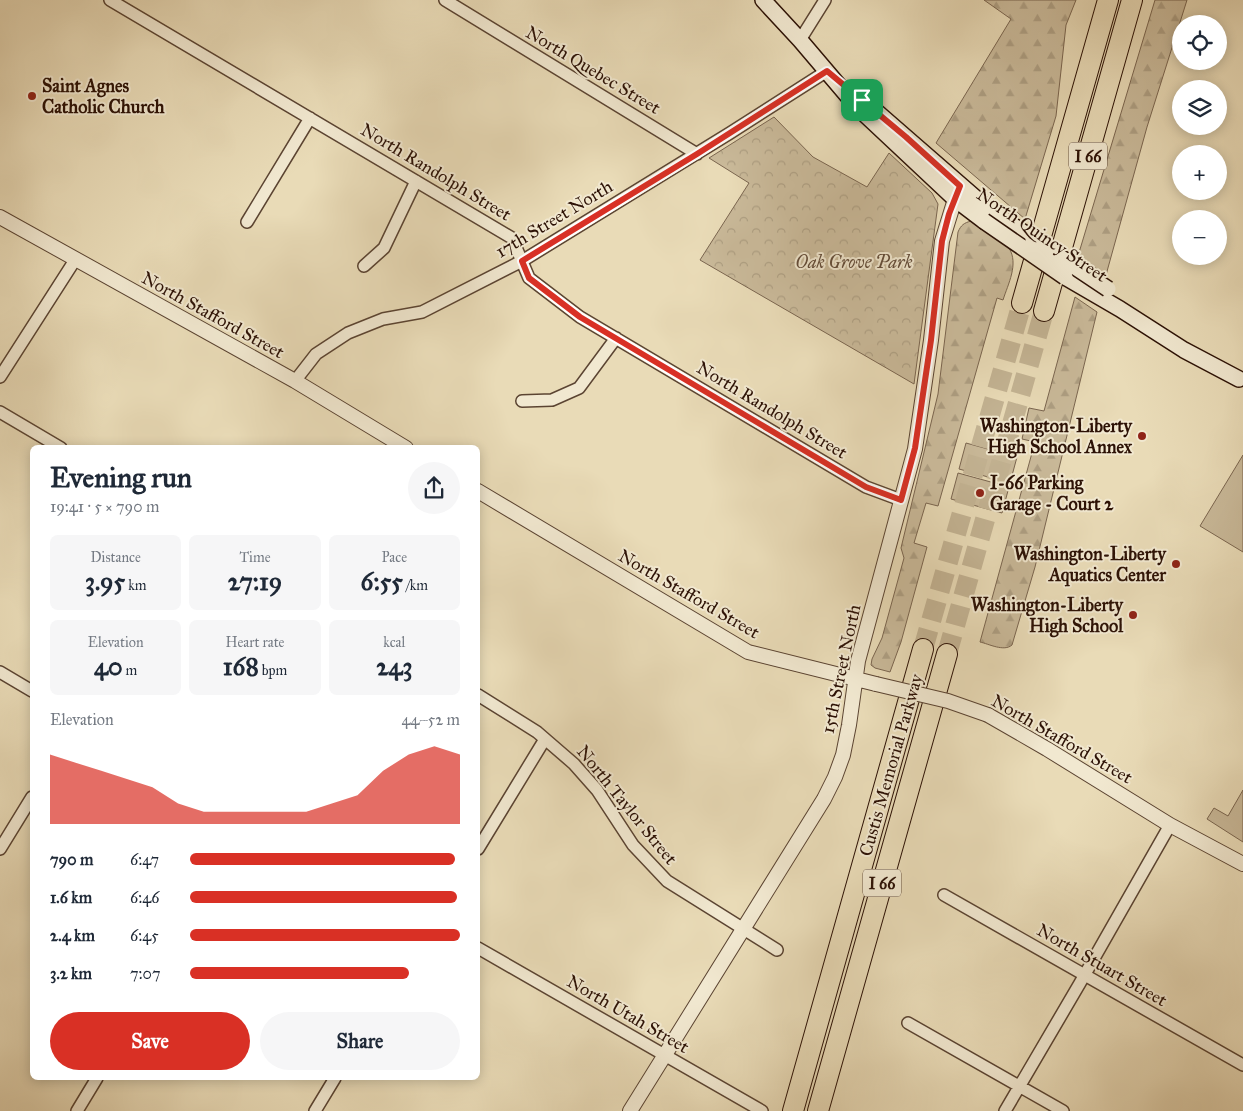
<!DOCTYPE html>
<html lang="en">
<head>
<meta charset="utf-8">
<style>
	:root { --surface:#fff; --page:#f6f6f7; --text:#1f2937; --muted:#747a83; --accent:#d93025 }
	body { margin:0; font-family:"IM FELL Great Primer",serif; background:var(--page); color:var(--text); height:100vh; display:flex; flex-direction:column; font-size:19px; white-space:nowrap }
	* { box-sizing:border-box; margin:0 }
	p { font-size:16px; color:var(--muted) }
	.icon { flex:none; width:28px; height:28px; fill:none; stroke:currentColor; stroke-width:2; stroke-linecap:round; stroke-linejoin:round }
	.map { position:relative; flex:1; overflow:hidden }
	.side { position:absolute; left:30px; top:445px; width:450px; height:635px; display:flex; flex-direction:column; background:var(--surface); border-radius:8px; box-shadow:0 2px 12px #0003 }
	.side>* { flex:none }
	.controls { position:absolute; left:1172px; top:15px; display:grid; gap:10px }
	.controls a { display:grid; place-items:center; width:55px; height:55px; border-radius:50%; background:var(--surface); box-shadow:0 2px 12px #0003; font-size:25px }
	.pin { position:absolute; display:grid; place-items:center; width:42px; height:42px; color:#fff; margin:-21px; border-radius:10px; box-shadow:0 2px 8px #0006 }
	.round { display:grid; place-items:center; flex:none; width:52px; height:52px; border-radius:26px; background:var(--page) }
	.summary { display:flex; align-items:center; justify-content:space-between; height:85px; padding:0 20px }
	h1 { font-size:28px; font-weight:800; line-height:38px }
	.metrics { display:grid; grid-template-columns:repeat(3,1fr); gap:8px; height:85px; padding:5px 20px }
	.metrics div { display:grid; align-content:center; border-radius:8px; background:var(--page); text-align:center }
	.metrics b { font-size:25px; font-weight:800 }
	.metrics small { font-size:14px; font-weight:400 }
	.metrics p { font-size:14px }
	.chart { height:140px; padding:10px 20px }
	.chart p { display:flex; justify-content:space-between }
	.chart svg { width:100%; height:90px; margin-top:5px; fill:var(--accent); opacity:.7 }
	.primary-button { display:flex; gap:10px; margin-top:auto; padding:10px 20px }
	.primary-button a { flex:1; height:58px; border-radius:30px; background:var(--accent); color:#fff; font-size:20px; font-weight:800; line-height:58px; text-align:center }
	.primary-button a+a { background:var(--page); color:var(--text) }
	ul { padding:0 20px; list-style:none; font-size:16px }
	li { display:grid; grid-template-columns:80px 60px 1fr; align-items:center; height:38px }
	li i { height:12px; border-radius:6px; background:var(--accent) }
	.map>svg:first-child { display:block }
	.grass { fill:#c9b999; stroke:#7a654f }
	.forest { fill:url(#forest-firs); stroke:#7a654f }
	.park { fill:url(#park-crowns); stroke:#7a654f }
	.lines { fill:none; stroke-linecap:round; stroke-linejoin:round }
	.motorway-tunnel { stroke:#c3b393; stroke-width:20; stroke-dasharray:20 10; stroke-linecap:butt }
	.minor-casing { stroke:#5b4432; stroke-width:14 }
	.tertiary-casing { stroke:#5b4432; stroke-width:16 }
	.secondary-casing { stroke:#2c1105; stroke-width:18 }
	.motorway-casing { stroke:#2c1105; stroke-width:22 }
	.minor { stroke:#f1e8d0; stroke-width:11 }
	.tertiary { stroke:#f1e8d0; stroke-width:14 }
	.secondary { stroke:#f1e8d0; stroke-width:15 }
	.motorway { stroke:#e9dbb7; stroke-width:20 }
	.tertiary-bridge-casing { stroke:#5b4432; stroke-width:16; stroke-linecap:butt }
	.secondary-bridge-casing { stroke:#2c1105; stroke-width:18; stroke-linecap:butt }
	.tertiary-bridge { stroke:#f1e8d0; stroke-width:14 }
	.secondary-bridge { stroke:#f1e8d0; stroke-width:15 }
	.route-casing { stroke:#fff; stroke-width:10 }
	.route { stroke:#d93025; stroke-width:6 }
	.poi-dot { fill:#8f2418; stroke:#f1e8d0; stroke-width:2 }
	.labels { text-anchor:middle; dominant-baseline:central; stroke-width:4; stroke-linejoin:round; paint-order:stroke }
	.shield { fill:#f1e8d0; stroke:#675242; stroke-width:1 }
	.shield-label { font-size:16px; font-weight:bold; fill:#2c1105 }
	.street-label { font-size:18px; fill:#2c1105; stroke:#f1e8d0 }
	.poi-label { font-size:18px; font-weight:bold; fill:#2c1105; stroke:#f1e8d0; text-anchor:end }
	.park-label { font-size:18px; font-style:italic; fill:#634c39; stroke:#f1e8d0 }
</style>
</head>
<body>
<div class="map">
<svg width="1243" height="1111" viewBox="0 0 1243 1111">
	<defs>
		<pattern id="forest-firs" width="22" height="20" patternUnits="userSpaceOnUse" patternTransform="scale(1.25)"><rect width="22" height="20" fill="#c9b999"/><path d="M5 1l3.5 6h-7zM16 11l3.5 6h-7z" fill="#ad9e82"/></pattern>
		<pattern id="park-crowns" width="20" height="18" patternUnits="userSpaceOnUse" patternTransform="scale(1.25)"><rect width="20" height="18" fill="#c9b999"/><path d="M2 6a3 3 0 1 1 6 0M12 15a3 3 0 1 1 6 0" fill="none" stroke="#ad9e82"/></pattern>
	</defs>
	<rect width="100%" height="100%" fill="#e9dbb7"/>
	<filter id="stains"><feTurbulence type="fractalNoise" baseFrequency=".004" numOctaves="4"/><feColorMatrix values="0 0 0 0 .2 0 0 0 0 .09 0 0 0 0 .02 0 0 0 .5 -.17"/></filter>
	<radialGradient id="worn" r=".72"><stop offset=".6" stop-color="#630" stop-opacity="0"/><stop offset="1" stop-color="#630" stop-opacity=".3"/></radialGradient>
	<path class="grass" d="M966,443L1017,457L1010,483L959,469Z
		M1243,455V552L1200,526Z
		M958,473L1009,487L1002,513L951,499Z
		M1243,790V842L1207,819L1214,808L1228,816Z"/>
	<path class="forest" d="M984,0H1076L1066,25L1056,116L1025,219L936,143L1011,19Z
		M1155,0H1187L1147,127L1106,275L1078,256Z
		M971,221L1009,248C1019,264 1008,284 1003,300L997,298L938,506L926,503L914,543L927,547L901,642L890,672L875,668L871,665L872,659L882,638L904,558L901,548L938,394L958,232C961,225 964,223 971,221Z
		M1075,297L1097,312L1035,567L1012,645C1004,652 989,644 980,642L1035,442L1022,439L1029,408L1044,411Z"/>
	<path class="park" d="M774,117L813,157L867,187L889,153L932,193L938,204L914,384L700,260L749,183L709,158Z"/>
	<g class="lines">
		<path class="motorway-tunnel" d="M923,649L1022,303
			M947,654L1044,311"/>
		<g class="minor-casing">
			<path id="minor" d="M110,0L512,238L529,278L580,317L866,487L901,500
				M445,0L697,154
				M800,40L825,0
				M247,222L310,118
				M364,266L384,248L416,181
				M0,377L75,260
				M295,381L316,354L348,333L383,319L422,312L522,261L730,133L827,71
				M522,401L552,400L579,388L616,338
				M0,412L61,448
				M0,672L32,691
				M478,695L537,732L574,764L597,790L633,845L667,881L777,950
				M0,849L32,797
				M478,849L545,739
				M944,895L1243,1065
				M478,948L762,1111
				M908,1023L1063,1111
				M77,1111L97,1078
				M315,1111L335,1078
				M1005,1111L1080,983L1170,825"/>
		</g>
		<g class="tertiary-casing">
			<path id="tertiary" d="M0,217L295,381L406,448
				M478,491L748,652L876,684
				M988,715L1047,749L1170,825L1243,864
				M630,1111L824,799L835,777L843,755L849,725L858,661L915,449L931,340L942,241L955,199"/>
		</g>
		<g class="secondary-casing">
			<path id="secondary" d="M763,0L800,40L857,107L955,199L984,221
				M871,107L987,208L1033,239
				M1065,277L1120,309L1184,350L1239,379"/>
		</g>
		<g class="motorway-casing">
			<path id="motorway" d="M1022,303L1108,0
				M1044,311L1132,0
				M793,1111L923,649
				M818,1111L947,654"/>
		</g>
		<use href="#minor" class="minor"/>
		<use href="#tertiary" class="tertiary"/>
		<use href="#secondary" class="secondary"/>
		<use href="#motorway" class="motorway"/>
		<g class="tertiary-bridge-casing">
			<path id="tertiary-bridge" d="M876,684L948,701L988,715"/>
		</g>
		<g class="secondary-bridge-casing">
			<path id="secondary-bridge" d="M984,221L1065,277
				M1033,239L1108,289"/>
		</g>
		<use href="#tertiary-bridge" class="tertiary-bridge"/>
		<use href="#secondary-bridge" class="secondary-bridge"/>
	</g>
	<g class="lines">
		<g class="route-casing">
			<path id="route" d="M827,71L906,137L960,186L949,214L942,241L931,340L915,448L901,500L866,487L580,317L529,278L522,261L697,154Z"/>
		</g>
		<use href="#route" class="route"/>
	</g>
	<g class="poi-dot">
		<circle cx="32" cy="96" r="5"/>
		<circle cx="1142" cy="436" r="5"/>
		<circle cx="980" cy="493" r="5"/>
		<circle cx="1176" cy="564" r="5"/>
		<circle cx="1133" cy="615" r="5"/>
	</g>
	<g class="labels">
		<g class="shield">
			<rect x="1069" y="142.5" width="38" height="27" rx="4"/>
			<rect x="863" y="869.5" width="38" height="27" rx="4"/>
		</g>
		<g class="shield-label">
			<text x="1088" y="156">I 66</text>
			<text x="882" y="883">I 66</text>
		</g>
		<g class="street-label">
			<text transform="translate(593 70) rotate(31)">North Quebec Street</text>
			<text transform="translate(436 172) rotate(31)">North Randolph Street</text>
			<text transform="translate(554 219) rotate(-31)">17th Street North</text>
			<text transform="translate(1042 235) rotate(34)">North Quincy Street</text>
			<text transform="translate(213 315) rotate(29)">North Stafford Street</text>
			<text transform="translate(772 410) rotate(31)">North Randolph Street</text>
			<text transform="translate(689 594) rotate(30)">North Stafford Street</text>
			<text transform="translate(841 669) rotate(-78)">15th Street North</text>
			<text transform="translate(1062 739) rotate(30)">North Stafford Street</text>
			<text transform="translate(891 765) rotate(-74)">Custis Memorial Parkway</text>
			<text transform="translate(627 805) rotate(51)">North Taylor Street</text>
			<text transform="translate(1102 965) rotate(30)">North Stuart Street</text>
			<text transform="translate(628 1014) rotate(30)">North Utah Street</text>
		</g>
		<g class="poi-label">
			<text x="42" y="86" text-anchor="start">Saint Agnes<tspan x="42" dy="21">Catholic Church</tspan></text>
			<text x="1132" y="426">Washington-Liberty<tspan x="1132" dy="21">High School Annex</tspan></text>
			<text x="990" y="483" text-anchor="start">I-66 Parking<tspan x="990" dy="21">Garage - Court 2</tspan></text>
			<text x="1166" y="554">Washington-Liberty<tspan x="1166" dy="21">Aquatics Center</tspan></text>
			<text x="1123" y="605">Washington-Liberty<tspan x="1123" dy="21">High School</tspan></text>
		</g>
		<g class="park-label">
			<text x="854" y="262">Oak Grove Park</text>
		</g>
	</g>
	<rect width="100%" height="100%" filter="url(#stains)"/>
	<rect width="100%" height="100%" fill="url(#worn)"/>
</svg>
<div class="controls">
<a><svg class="icon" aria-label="locate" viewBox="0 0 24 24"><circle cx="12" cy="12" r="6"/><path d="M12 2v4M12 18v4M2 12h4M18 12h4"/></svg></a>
<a><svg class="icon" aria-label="layers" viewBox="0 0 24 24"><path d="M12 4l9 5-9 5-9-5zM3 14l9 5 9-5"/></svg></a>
<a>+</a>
<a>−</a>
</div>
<div class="pin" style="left:862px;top:100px;background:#1e9e55"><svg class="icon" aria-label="arrive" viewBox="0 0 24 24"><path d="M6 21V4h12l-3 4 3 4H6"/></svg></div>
<section class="side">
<div class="summary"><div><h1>Evening run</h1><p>19:41 · 5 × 790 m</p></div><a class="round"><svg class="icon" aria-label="share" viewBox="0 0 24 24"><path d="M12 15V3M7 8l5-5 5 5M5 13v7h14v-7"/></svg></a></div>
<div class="metrics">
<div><p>Distance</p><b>3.95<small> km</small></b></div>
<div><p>Time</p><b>27:19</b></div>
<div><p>Pace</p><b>6:55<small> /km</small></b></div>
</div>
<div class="metrics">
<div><p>Elevation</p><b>40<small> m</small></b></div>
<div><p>Heart rate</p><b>168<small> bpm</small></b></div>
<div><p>kcal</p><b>243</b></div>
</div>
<div class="chart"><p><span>Elevation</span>44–52 m</p>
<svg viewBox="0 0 160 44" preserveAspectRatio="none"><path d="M0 44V10L10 14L20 18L30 22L40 26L50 34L60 38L70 38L80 38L90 38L100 38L110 34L120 30L130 18L140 10L150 6L160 10V44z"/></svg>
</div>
<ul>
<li><b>790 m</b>6:47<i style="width:98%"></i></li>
<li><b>1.6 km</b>6:46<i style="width:99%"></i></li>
<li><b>2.4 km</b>6:45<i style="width:100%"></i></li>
<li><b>3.2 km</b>7:07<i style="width:81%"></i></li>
</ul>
<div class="primary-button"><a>Save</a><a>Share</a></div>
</section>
</div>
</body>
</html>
